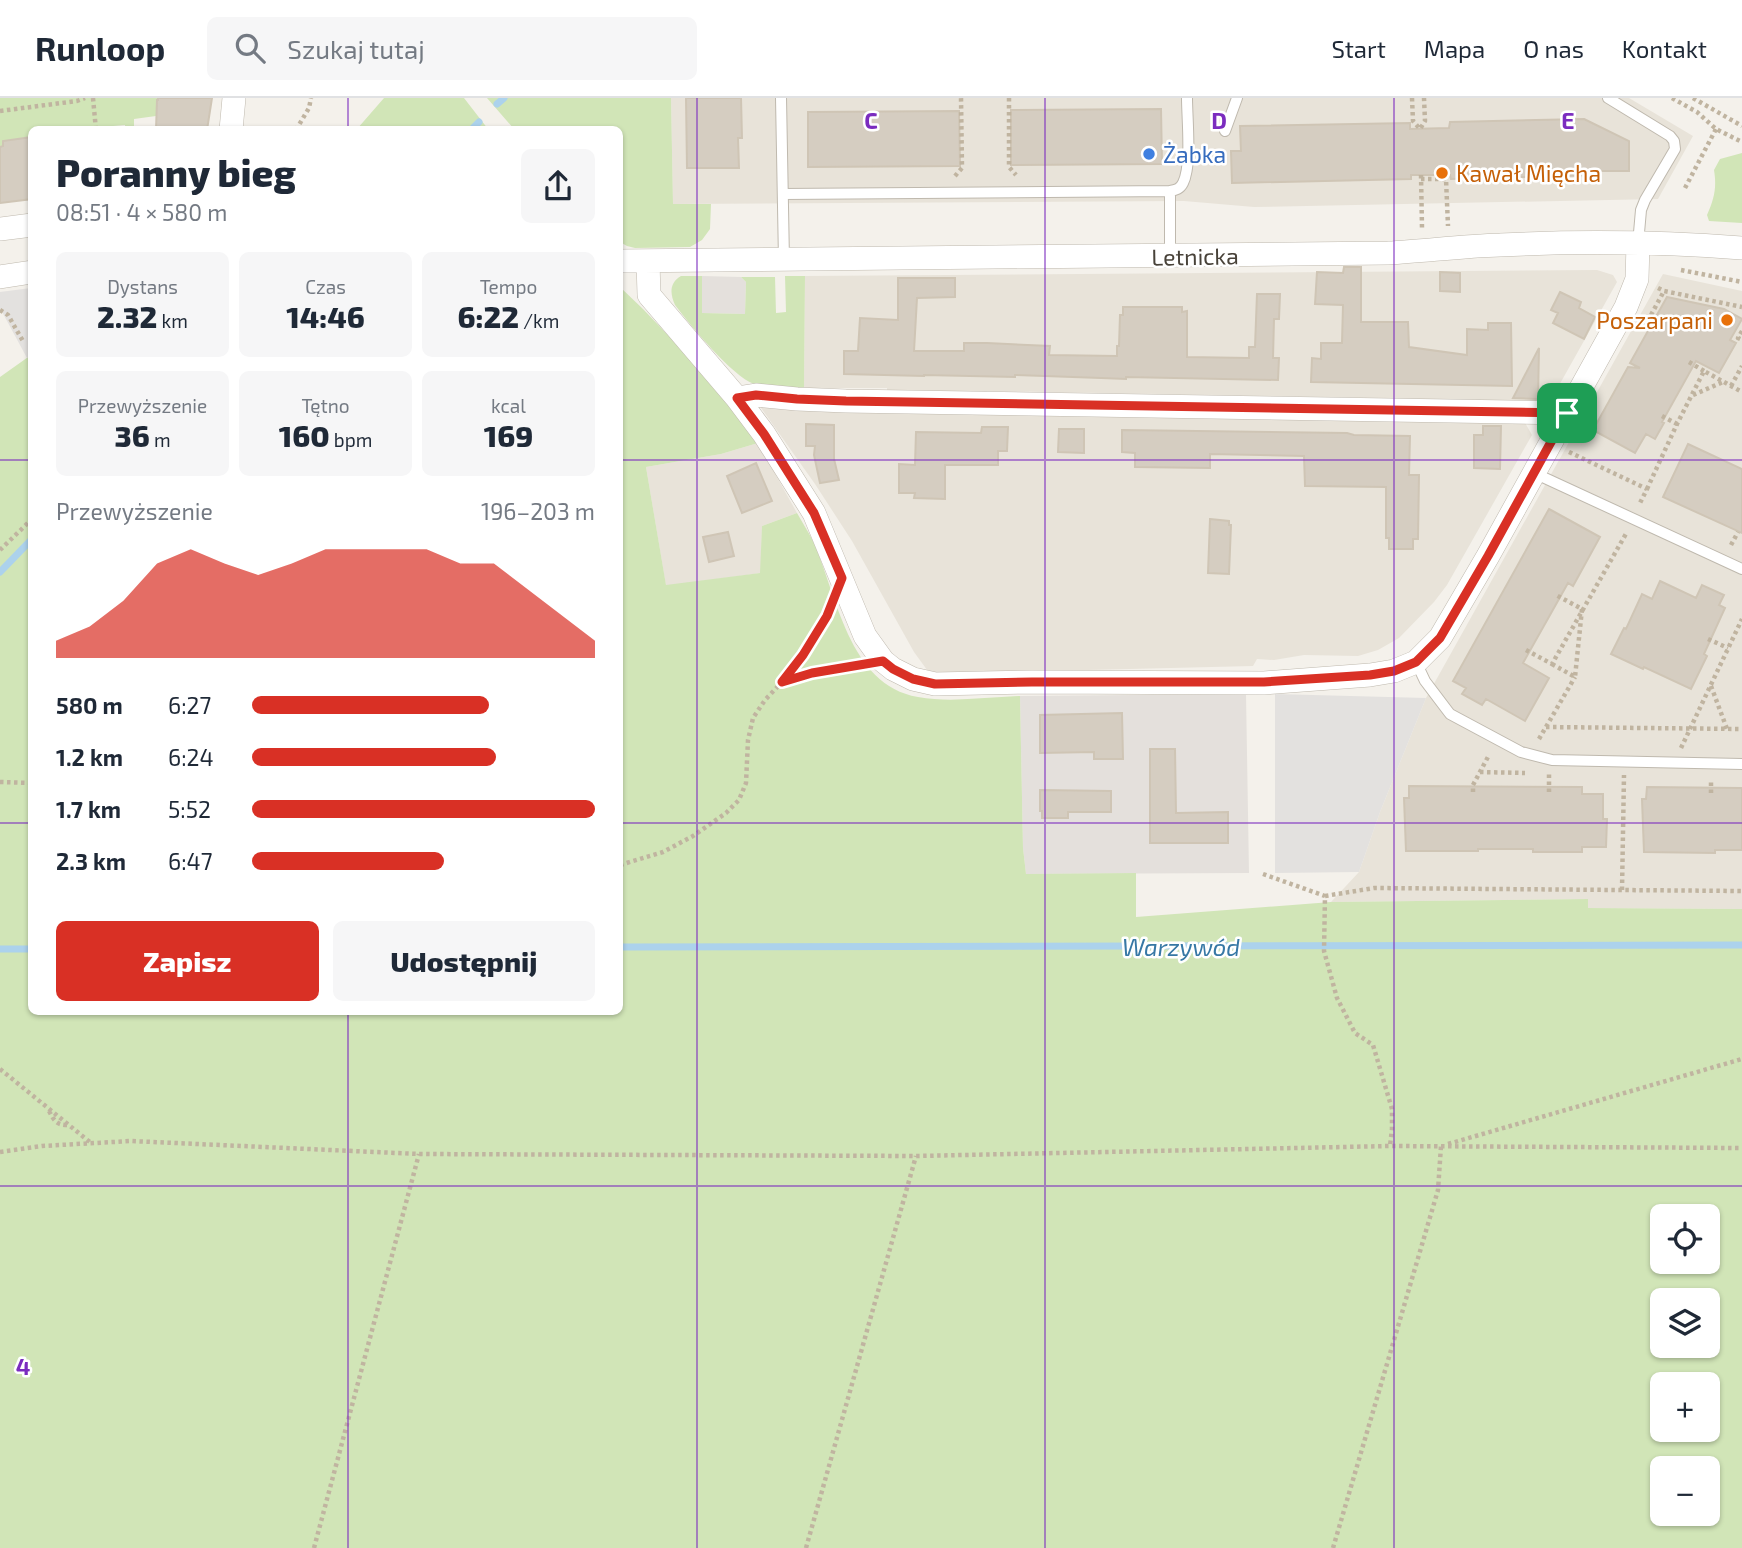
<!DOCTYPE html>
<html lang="pl">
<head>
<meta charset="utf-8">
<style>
	:root { --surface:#fff; --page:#f6f6f7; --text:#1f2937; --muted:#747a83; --line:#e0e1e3; --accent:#d93025 }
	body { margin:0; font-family:"Exo 2",sans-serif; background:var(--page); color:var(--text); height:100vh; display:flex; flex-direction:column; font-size:26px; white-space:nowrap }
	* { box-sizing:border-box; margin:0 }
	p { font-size:23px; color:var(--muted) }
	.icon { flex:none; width:38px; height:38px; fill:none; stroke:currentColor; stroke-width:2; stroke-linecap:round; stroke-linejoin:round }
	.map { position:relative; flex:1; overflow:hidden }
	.side { position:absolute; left:28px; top:28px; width:595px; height:889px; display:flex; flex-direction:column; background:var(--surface); border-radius:10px; box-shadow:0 2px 5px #0004 }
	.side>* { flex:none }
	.controls { position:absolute; left:1650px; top:1106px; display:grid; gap:14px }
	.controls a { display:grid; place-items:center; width:70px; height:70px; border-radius:10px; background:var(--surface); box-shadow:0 2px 5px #0004; font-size:35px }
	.pin { position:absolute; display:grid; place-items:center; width:60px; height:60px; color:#fff; margin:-30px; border-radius:14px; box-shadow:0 4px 10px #0006 }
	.round { display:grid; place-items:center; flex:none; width:74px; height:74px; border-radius:10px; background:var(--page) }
	.head { display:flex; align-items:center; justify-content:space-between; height:119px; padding:0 28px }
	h1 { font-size:38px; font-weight:800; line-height:52px }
	.metrics { display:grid; grid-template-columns:repeat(3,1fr); gap:10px; height:119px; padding:7px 28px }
	.metrics div { display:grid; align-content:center; border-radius:10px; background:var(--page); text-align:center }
	.metrics b { font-size:30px; font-weight:800 }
	.metrics small { font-size:19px; font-weight:400 }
	.metrics p { font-size:19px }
	.chart { height:196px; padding:14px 28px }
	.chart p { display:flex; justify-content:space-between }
	.chart svg { width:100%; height:126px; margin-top:7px; fill:var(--accent); opacity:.7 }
	.primary-button { display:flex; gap:14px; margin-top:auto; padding:14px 28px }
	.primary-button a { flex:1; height:80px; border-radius:10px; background:var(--accent); color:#fff; font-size:28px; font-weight:800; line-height:80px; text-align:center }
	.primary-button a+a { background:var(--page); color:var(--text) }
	ul { padding:0 28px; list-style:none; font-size:23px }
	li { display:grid; grid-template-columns:112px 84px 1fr; align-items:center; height:52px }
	li i { height:18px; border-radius:9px; background:var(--accent) }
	header { display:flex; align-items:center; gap:42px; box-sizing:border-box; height:98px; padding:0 35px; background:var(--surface); border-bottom:2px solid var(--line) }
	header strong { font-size:33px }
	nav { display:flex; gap:38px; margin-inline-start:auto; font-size:24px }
	.search { width:490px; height:63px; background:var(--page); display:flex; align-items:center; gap:18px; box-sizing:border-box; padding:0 24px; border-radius:10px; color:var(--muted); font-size:26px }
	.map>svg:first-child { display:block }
	.residential { fill:#e8e3d9 }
	.industrial { fill:#e4e0dc }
	.green { fill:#d1e5b7; fill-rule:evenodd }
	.parking { fill:#e3e1df }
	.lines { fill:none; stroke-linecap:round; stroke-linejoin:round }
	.stream { stroke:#acd2ec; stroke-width:7 }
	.building { fill:#d5cdc1; stroke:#cfc5b5; stroke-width:2 }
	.lane-casing { stroke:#bfb9ae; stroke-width:12 }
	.street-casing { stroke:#bfb9ae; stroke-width:24 }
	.path { stroke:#c0b4a0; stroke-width:4.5; stroke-dasharray:3.5 3.5; stroke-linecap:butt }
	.lane { stroke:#fff; stroke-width:10 }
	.street { stroke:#fff; stroke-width:23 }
	.route-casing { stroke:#fff; stroke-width:14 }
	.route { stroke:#d93025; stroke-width:9 }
	.grid { fill:none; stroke:#7b2cbf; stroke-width:2; stroke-opacity:0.55 }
	.shop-dot { fill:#3f7fe0; stroke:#fff; stroke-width:2.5 }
	.food-dot { fill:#e8710a; stroke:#fff; stroke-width:2.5 }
	.labels { text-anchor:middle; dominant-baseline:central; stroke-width:5; stroke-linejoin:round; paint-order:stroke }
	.shop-label { font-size:23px; fill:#366cbe; stroke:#fff; text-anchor:start }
	.food-label { font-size:23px; fill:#c56008; stroke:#fff; text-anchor:start }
	.street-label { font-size:23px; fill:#484239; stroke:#fff }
	.water-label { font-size:24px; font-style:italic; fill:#3778a5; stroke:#fff }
	.grid-label { font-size:23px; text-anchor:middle; font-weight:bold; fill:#7b2cbf; stroke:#fff; stroke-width:5; stroke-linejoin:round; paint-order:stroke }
</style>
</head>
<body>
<header>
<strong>Runloop</strong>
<div class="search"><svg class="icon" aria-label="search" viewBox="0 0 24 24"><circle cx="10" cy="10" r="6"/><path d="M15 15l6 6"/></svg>Szukaj tutaj</div>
<nav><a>Start</a><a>Mapa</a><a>O nas</a><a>Kontakt</a></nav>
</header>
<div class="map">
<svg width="1742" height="1450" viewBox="0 0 1742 1450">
	<rect width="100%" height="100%" fill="#f4f1eb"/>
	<path class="residential" d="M671,0H1629L1693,38L1658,101L1254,109L1184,103L673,106Z
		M1597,172L1613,177L1617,184L1557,291L1536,303L1437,301L1386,303V300L987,293L986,297L887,295V290H804L805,178Z
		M1663,176L1742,193V811L1588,810L1587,801L1331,804L1359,774L1380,714L1426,600Z
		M759,307L1524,323L1532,337L1447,487L1434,504L1399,540L1378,552L1358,558L1304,557L1274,562L1257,561L1253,568L930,576L914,554L852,443L815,386Z
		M758,345L797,415L762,428L761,475L666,488L646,369L721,356Z"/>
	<path class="industrial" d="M702,178L741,179L746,184L745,216L702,215Z
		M1246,596L1249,775L1026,776L1023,750L1020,598Z"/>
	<path class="green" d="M0,0H158L157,3L156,18L134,21V28L125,30V27L113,28L112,32H32L31,39L6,48L4,42L3,43V48L0,49Z
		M384,0H464L488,31H357Z
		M487,0H671L673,106H711L710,131L702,142L690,149L635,150L627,148L620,144V32L514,31Z
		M1742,55V125L1709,123L1707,117C1714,101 1717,90 1714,72L1720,61Z
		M681,178H702V215L745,216L746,184L741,179H775L776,215L786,214L785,178H805L804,290C788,289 770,291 754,286C732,278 690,227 675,207C670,196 669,185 681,178Z
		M620,189L643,211L706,277L758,345L721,356L646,369L666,487L760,475L762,428L797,415C802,424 808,433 813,443C837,496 848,587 918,599C951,605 987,599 1020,598L1023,750L1026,776L1136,775V819L1331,804L1588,801V810L1742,811V1450H0V279L31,257L32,914H620ZM1662,1118H1708V1164H1662ZM1662,1202H1708V1248H1662ZM1662,1286H1708V1332H1662ZM1662,1370H1708V1416H1662Z"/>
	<path class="parking" d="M31,190V257L27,260L0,210V194Z
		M1275,596L1426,600L1380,714L1359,774L1275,775Z"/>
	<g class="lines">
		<path class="stream" d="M497,6L504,0
			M471,32L479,24
			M0,474L32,441
			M620,849L1742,847
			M0,851H32"/>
	</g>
	<path class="building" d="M158,0H212L207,32H156L157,2H158Z
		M686,0H741L742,40H738L739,70H687Z
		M1161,11L1162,66L1011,67V12Z
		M959,13L960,68L808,69V14Z
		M1584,21L1629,43V73H1600V77L1451,81L1450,77H1411V81L1232,85L1231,53H1241L1240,28L1410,25V31L1449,30L1450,24Z
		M32,39V101L0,105V49L3,48V43Z
		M1344,169H1361V224H1408L1409,249L1467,257V231L1488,232V225H1511L1512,288L1311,284L1312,260L1321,261V245H1342L1343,207L1315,206L1317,174L1343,175Z
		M1440,174L1460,175V194L1440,193Z
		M898,180H955V199L917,200L914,253H964V245H987L1050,248L1049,257L1117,258V248H1119L1120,217H1123V209H1182V214L1187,213V259L1249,260V249H1255L1257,196H1280L1279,221H1274L1273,260H1279L1278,282L1126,279V281L1101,280L1015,277V279L924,277V278L844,276V253H858L860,220L898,222Z
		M1560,194L1581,204L1579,210L1595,219L1584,241L1553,225L1558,215L1551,212Z
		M1667,199L1724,211L1742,221L1730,242L1736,245L1719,275L1696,263L1662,324L1664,325L1655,341L1646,336L1635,355L1593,332L1628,269L1640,270L1630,265Z
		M1539,250L1538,301L1513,300Z
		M806,326L834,327V361L839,382L820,385L814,357L815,348H806Z
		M1483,328H1501L1500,371L1474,370V337H1483Z
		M982,329H1008L1007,353H998V367H945V401L914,400L915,395H899V366L915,367L916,334L981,335Z
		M1059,331H1084V355L1058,354Z
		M1122,332L1347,335L1354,337L1410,338L1409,377H1419L1418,441H1413V451H1389V440H1386V389L1305,388L1304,358L1210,356V370L1135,369V355L1122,354Z
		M1688,346L1742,371V435L1663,399Z
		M756,365L772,403L742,415L727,378Z
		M1549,411L1600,439L1573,488L1568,485L1523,565L1549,580L1525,623L1486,601L1482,607L1462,596L1466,590L1453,583Z
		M1210,421L1229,423V427H1231L1229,476L1208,475Z
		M728,434L734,458L709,464L703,439Z
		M1660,483L1696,500L1702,487L1724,497L1719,507L1725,510L1704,556L1707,558L1691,591L1644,569L1643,571L1611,556L1624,530L1626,531L1642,496L1652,501Z
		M1122,615L1123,661H1094V654L1040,655V617Z
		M1150,651H1175L1176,715L1228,714V745H1150Z
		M1409,688L1582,689V696H1603V721H1607L1606,749H1582V754H1533V751H1478V753H1406L1404,700H1409Z
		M1647,689L1742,690V752H1715V755L1644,754L1642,701H1646Z
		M1040,692L1111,693V714H1068V720H1042V713H1040Z"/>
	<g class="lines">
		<g class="lane-casing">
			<path id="lane" d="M781,0L784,163
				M1608,0L1670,38L1674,43L1675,51L1645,102L1641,112L1638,146
				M1225,33L1237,0
				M1170,93C1176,92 1180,91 1183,85C1192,67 1187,21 1187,0
				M783,96L1170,93V159
				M1534,375L1742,471
				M1416,564L1425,583L1450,616L1521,654L1552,662L1742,666"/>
		</g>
		<g class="street-casing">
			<path id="street" d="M231,32L234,0
				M0,131L32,127
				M620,163L1388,155C1425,153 1463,148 1500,147C1581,143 1662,144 1742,150
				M648,164L649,197L737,300L764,336L814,415L865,538L883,563L893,571L913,581L935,586L1032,584L1264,585L1370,577L1394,573L1416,564L1440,540L1488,458L1626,209L1637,181L1638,146
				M0,179L32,174
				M737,300L756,297L797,301L846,303L1567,315"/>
		</g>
		<path class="path" d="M93,0L96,32
			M1009,0V69L1016,77
			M1412,0L1413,23L1420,31L1425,23L1424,0
			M1672,0L1697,14L1716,31L1742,44
			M1693,0L1742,28
			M0,13L77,3L85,0
			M296,32L309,10L311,0
			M1421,77L1422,130
			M955,78L962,70L961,0
			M1421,81H1446L1448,128
			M1685,90L1716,31
			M1681,172L1742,184
			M1658,190L1664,193L1742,209
			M0,212L8,217L24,245
			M1651,217L1664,193
			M1742,233L1738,240L1742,242
			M1689,264L1704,273
			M1731,288L1742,268
			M1693,297L1723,284
			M1662,318L1677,326
			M1569,354L1647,391L1639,407
			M1647,391L1677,326L1704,273L1742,294
			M1731,447L1738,434
			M0,452L32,421
			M1708,541L1728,550
			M1526,552L1552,566L1627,434
			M1552,566L1575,579L1582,511L1556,497
			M785,584L812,575L858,567
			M1711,588L1727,631
			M1546,629L1742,631
			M1539,641L1575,579
			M1681,650L1742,521
			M1480,674L1525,675
			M0,684L32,685
			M1473,694V687L1489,657
			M1549,694V676
			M1711,695V682
			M620,767L663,754L693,738L726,715L739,702L746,685L748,642L753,620L765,602L782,584L803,557L829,513
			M1263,776L1325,798L1324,853L1337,900L1355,935L1373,947L1392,1011V1031L1390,1048
			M1622,792L1624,677
			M1325,798L1374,790L1742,793
			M0,971L91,1045
			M49,1013C54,1022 56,1027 67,1027
			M1448,1046L1742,961
			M0,1054L42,1048L131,1043L419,1056L916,1058L1390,1048L1742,1050
			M314,1450L419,1056
			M806,1450L916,1058
			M1333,1450L1438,1092L1441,1048"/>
		<use href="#lane" class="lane"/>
		<use href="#street" class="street"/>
	</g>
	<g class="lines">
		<g class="route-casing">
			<path id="route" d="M756,297L797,301L846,303L1567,315L1488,458L1440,540L1416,564L1394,573L1370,577L1264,584H1032L935,586L913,581L893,571L883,563L812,575L782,584L803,557L827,518L842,480L814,415L764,336L737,300Z"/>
		</g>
		<use href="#route" class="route"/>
	</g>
	<path class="grid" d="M348,0V32M697,0V1450M1045,0V1450M1394,0V1450M0,362H32M620,362H1742M0,725H32M620,725H1742M348,914V1450M0,1088H1742"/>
	<circle class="shop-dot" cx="1149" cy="56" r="7"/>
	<g class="food-dot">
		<circle cx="1442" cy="75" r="7"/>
		<circle cx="1727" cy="222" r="7"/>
	</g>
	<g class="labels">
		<g class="shop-label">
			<text x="1163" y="56">Żabka</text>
		</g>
		<g class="food-label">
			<text x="1456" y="75">Kawał Mięcha</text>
			<text x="1713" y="222" text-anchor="end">Poszarpani</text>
		</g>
		<g class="street-label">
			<text transform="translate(1195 158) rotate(-1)">Letnicka</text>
		</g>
		<g class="water-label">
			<text x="1181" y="848">Warzywód</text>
		</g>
	</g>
	<g class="grid-label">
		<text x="871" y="31">C</text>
		<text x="1219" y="31">D</text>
		<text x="1568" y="31">E</text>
		<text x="23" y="1277">4</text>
	</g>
</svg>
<div class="controls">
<a><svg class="icon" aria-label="locate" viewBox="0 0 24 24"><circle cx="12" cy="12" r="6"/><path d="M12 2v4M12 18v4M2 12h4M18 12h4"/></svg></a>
<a><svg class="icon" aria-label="layers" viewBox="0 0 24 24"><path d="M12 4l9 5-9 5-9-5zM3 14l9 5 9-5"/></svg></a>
<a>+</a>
<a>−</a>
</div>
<div class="pin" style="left:1567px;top:315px;background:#1e9e55"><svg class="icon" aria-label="arrive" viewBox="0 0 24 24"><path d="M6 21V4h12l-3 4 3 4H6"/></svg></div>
<section class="side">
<div class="head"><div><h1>Poranny bieg</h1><p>08:51 · 4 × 580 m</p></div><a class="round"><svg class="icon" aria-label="share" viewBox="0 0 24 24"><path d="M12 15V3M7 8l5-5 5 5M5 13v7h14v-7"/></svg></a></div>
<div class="metrics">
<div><p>Dystans</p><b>2.32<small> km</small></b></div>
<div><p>Czas</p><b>14:46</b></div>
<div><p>Tempo</p><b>6:22<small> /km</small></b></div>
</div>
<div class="metrics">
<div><p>Przewyższenie</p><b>36<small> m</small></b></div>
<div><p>Tętno</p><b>160<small> bpm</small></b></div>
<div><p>kcal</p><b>169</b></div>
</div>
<div class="chart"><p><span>Przewyższenie</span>196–203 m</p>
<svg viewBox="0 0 160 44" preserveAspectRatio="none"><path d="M0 44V38L10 33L20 24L30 11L40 6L50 11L60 15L70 11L80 6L90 6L100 6L110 6L120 11L130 11L140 20L150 29L160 38V44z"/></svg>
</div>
<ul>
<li><b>580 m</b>6:27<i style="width:69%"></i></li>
<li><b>1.2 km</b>6:24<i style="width:71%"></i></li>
<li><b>1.7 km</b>5:52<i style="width:100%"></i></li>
<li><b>2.3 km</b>6:47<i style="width:56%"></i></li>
</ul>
<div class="primary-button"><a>Zapisz</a><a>Udostępnij</a></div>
</section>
</div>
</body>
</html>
